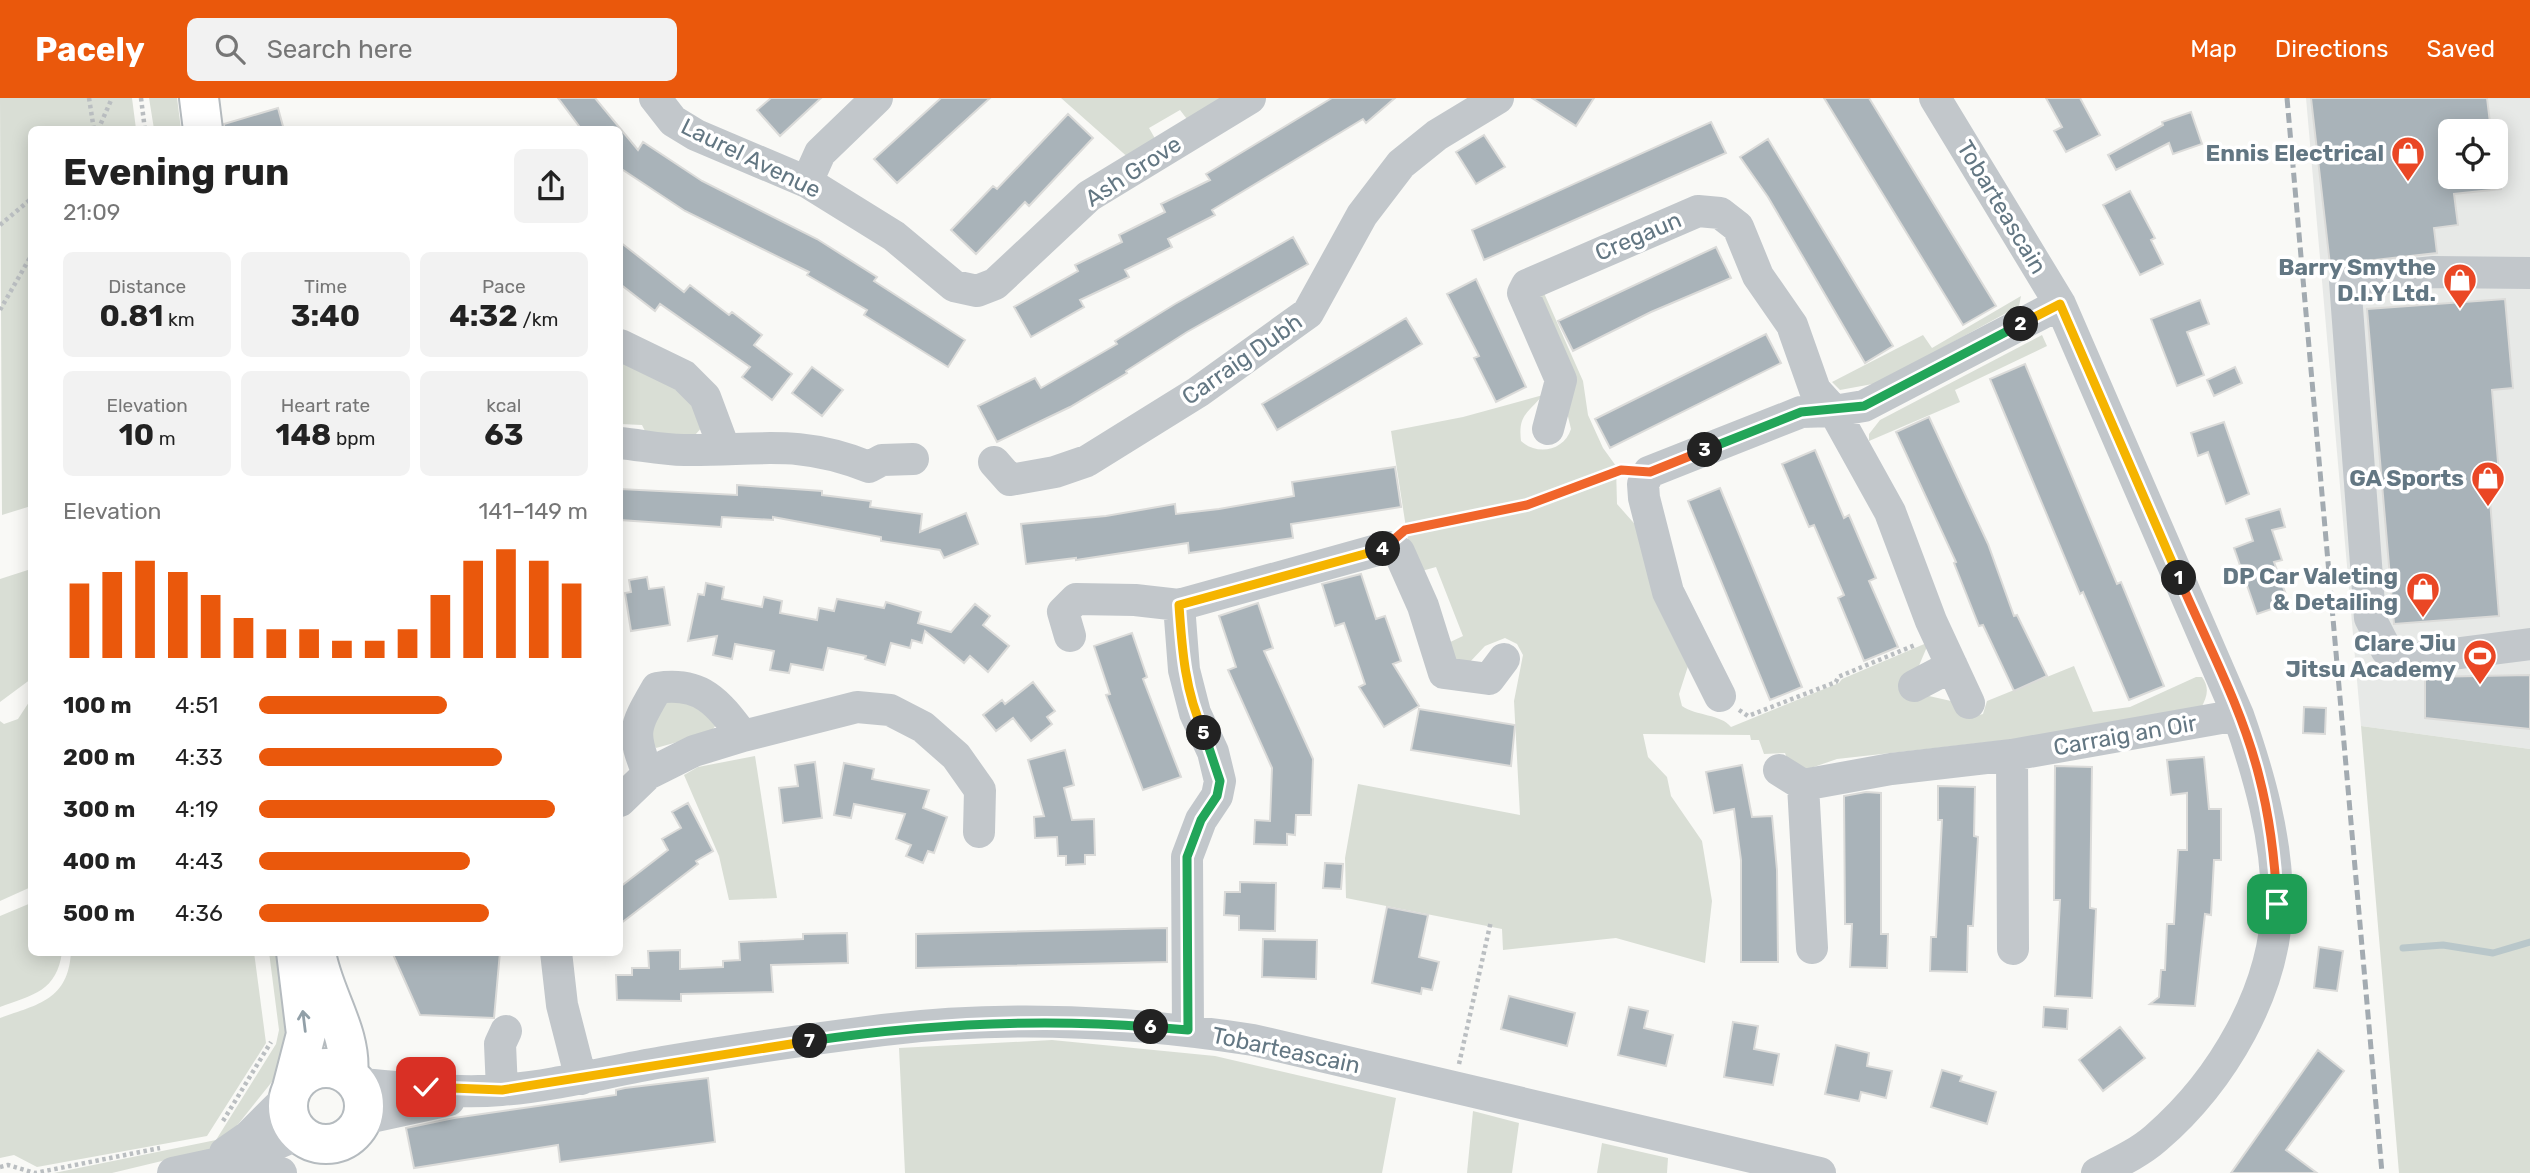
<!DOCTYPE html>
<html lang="en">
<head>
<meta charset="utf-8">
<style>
	:root { --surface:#fff; --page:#f2f2f2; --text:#222; --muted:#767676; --accent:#ea580c }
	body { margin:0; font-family:Rubik,sans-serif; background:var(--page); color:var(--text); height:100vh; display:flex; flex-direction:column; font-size:26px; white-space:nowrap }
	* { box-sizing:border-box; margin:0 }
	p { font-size:23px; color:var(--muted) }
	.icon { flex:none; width:38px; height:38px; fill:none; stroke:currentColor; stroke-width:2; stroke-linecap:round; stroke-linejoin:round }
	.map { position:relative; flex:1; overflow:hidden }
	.details { position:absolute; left:28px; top:28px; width:595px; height:830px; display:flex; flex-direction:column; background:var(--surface); border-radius:10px; box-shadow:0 4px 18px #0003 }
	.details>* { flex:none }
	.controls { position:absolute; left:2438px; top:21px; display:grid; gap:14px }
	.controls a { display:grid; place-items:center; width:70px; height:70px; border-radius:10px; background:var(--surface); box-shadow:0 4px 18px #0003; font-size:35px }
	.pin { position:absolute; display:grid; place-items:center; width:60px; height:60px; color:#fff; margin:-30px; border-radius:14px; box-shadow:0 4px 10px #0006 }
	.km { position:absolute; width:35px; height:35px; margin:-18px; border-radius:50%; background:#222; color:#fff; font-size:19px; line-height:35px; text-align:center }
	.round { display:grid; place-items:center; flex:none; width:74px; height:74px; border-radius:10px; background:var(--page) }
	.headline { display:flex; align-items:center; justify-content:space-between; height:119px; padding:0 35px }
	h1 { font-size:38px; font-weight:700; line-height:52px }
	.metrics { display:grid; grid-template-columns:repeat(3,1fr); gap:10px; height:119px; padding:7px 35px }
	.metrics div { display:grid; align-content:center; border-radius:10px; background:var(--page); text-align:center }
	.metrics b { font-size:30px; font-weight:700 }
	.metrics small { font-size:19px; font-weight:400 }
	.metrics p { font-size:19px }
	.chart { height:196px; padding:14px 35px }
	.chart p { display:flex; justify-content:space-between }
	.chart svg { width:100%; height:126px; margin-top:7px; stroke:var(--accent); stroke-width:6 }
	ul { padding:0 35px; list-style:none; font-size:23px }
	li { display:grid; grid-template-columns:112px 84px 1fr; align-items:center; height:52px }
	li i { height:18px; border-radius:9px; background:var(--accent) }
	header { display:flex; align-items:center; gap:42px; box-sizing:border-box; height:98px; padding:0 35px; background:var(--accent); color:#fff }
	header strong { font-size:33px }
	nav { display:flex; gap:38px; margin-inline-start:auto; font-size:24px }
	.search { width:490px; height:63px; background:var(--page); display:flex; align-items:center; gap:18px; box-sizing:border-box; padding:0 24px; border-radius:10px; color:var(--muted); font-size:26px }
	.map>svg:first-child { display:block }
	.built { fill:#e7e9e7; fill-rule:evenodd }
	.green { fill:#d9ded5 }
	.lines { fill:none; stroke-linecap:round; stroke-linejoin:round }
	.stream { stroke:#b9c7ca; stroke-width:7 }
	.building { fill:#a9b3b9; stroke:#dbdbd9; stroke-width:2 }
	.major-casing { stroke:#b5bbbf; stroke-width:42 }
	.path { stroke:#babec1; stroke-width:4.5; stroke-dasharray:3.5 3.5; stroke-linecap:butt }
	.minor { stroke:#c2c7cb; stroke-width:32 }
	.major { stroke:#fff; stroke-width:38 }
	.rail { stroke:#a3abb1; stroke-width:5; stroke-dasharray:10 5; stroke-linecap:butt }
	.oneway { stroke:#92a0a8 }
	.split-1-casing { stroke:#fff; stroke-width:14 }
	.split-2-casing { stroke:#fff; stroke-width:14 }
	.split-3-casing { stroke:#fff; stroke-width:14 }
	.split-4-casing { stroke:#fff; stroke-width:14 }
	.split-5-casing { stroke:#fff; stroke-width:14 }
	.split-6-casing { stroke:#fff; stroke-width:14 }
	.split-7-casing { stroke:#fff; stroke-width:14 }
	.split-8-casing { stroke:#fff; stroke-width:14 }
	.split-1 { stroke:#f0652b; stroke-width:9 }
	.split-2 { stroke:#f5b400; stroke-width:9 }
	.split-3 { stroke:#22a559; stroke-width:9 }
	.split-4 { stroke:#f0652b; stroke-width:9 }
	.split-5 { stroke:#f5b400; stroke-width:9 }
	.split-6 { stroke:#22a559; stroke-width:9 }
	.split-7 { stroke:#22a559; stroke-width:9 }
	.split-8 { stroke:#f5b400; stroke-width:9 }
	.labels { text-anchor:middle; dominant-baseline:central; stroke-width:7; stroke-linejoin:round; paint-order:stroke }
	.poi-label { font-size:23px; font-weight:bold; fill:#637783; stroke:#fff; text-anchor:end }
	.street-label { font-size:23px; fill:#637783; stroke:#fff }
</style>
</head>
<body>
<header>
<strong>Pacely</strong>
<div class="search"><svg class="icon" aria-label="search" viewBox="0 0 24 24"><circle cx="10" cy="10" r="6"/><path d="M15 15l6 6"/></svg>Search here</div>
<nav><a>Map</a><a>Directions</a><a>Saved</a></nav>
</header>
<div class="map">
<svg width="2530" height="1075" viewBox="0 0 2530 1075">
	<rect width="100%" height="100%" fill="#f9f9f6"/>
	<path class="built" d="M2306,0H2530V651L2361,628ZM2450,33H2496V79H2450Z"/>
	<path class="green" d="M0,0H132L136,31L32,32L31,408L2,417Z
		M149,0H177L181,31H154Z
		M1061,0H1229L1190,25L1180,12L1149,30L1157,44L1131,62Z
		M1544,195L1583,283L1588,317L1603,350L1616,368L1617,406L1640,432L1690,562L1679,596L1682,608C1696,618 1721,616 1731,629L1839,585L1842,581L1929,544L1918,570L1920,596L1951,603L1968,620L1983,616L1987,603L2074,568L2093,614L2130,609L2196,579H2202C2210,590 2207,599 2201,610L2097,632L1837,661L1805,672L1788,663L1785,655L1764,656L1759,642H1751L1750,637L1643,636L1648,659L1667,679L1671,698L1702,743L1712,803L1705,865L1616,840L1503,852L1502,831L1346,800L1345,760L1358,686L1520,717L1514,603L1523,557L1517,546L1505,540L1485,548L1469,565H1458L1446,546L1463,538L1436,469L1418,474L1409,449L1391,333L1463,319L1543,297C1527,316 1518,317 1521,343C1537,358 1564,353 1571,331L1539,198Z
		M2021,198L2019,208L1878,285L1840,292L1832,284L1923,237L1932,250Z
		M2042,237L2047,248L1955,292L1960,304L1869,343V336L1880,322Z
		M634,263L681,286L704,327L695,337H647L642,327L620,326V266Z
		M31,471V581L0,604V481Z
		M667,600L693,605L716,627L710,635L656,650C645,635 659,616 667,600Z
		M31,601V789L0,803V623L4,626L18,621Z
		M2361,628L2530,651V1075H2399Z
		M755,658L777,800L729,802L719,758L684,677L698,669Z
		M31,805L32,854H62C57,893 33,897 0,909V818Z
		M71,854H254L266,945L207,1038L37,1069L14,1057L0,1060V920C39,906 68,902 71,854Z
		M269,854H287V965L220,1049L112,1075H54L216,1042L276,946L279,932Z
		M1052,942L1215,958L1396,1000L1382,1075H905L899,950Z
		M1473,1013L1519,1025L1512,1075H1467Z
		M1602,1045L1668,1060L1667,1075H1597Z"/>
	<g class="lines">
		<path class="stream" d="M2403,850L2443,847L2493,855L2530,844"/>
	</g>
	<path class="building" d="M558,0H595L638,52L643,44L702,83L817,141L877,179L874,183L965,242L948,269L864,217L867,212L807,177L809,174L685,113L620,70V32H582Z
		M771,0H821L780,38L757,12Z
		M941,0H990L897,85L874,61Z
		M1332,0H1395L1366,25L1363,21L1212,112L1215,117L1168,141L1172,149L1125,172L1129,179L1080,202L1084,209L1031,239L1014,209L1078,173L1075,167L1122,144L1119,137L1165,114L1161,106L1210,82L1206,76Z
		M1532,0H1594L1576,28Z
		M1824,0H1869L1996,208L1963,227Z
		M2046,0H2080L2100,37L2066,54L2054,33L2062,29Z
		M2311,0H2487L2491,33H2450V79H2500L2501,91L2454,96L2458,127L2434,130L2437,155L2330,167Z
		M278,10L284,32H224V26Z
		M2191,14L2202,46L2173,56L2169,45L2116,72L2108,57L2163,27L2162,24Z
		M1068,16L1093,40L1029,108L1025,104L976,156L951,132L993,88L997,91Z
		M1711,24L1726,55L1484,162L1472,132Z
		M1484,37L1505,69L1476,86L1456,54Z
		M1768,41L1893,248L1865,265L1768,99L1740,59Z
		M2130,93L2155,140L2151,142L2163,166L2140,177L2103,107Z
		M1293,139L1308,166L1187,234L1126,273L1127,275L1070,309L997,344L978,308L1035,280L1041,290L1117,246L1115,243L1175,206Z
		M620,144L684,194L690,187L729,217L732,214L762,237L754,247L792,276L772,302L742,279L750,269L660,206L655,213L620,186Z
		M1716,149L1731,180L1651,214L1573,253L1558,223Z
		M1476,181L1526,289L1496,304L1474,260L1479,258L1447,196Z
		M2505,201L2513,290L2492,292L2500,388L2489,389L2499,518L2394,526L2367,211Z
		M2200,202L2209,226L2187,234L2204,277L2177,288L2151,221Z
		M1406,220L1422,246L1277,332L1262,306Z
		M1766,236L1781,265L1610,350L1595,321Z
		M2025,266L2117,486L2121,484L2164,588L2129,602L2083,494L2080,496L1990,281Z
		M812,269L843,292L822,318L792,295Z
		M2235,269L2242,285L2214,298L2207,282Z
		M1929,319L1988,446L2014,518L2017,517L2047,578L2014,593L1983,527L1979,528L1954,465L1956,464L1896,334Z
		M2224,324L2249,396L2226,406L2208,354L2198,358L2191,335Z
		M1815,352L1844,420L1849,417L1876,480L1869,483L1898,549L1864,563L1838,500L1844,497L1814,427L1809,429L1782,366Z
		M1395,369L1401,409L1291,426L1293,440L1189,455L1188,445L1076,462V460L1026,466L1021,426L1106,418L1175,406L1176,416L1219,411L1294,398L1292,384Z
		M737,387L822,393V397L871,403L870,409L922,416L920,434L966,415L978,446L944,460L940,452L881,443V439L773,419V422L722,419L721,429L620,422V391L737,397Z
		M1720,390L1802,589L1770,602L1688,403Z
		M2280,411L2285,429L2272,432L2282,462L2274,464L2289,505L2257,516L2234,450L2253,443L2246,421Z
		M1361,476L1376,521L1385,518L1401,563L1393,566L1419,608L1384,629L1359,589L1365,586L1344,525L1335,528L1322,486Z
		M647,479L649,491L664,489L670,527L631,533L625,495L631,494L629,482Z
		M706,485L724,489L722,501L762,509L764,499L782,503L780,515L817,522L819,510L834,513L837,501L884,510L886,504L921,514L918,525L951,534L975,506L990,518L983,527L1009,548L988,574L970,558L964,565L925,533L922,545L912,542L910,550L891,545L885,567L865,561L866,558L828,550L823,572L791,566L789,575L770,572L774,553L735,546L732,561L713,557L717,538L688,543L698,496L704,497Z
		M1258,505L1273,550L1264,553L1313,661L1311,717H1296L1295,737L1287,736V747L1254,746L1255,722L1270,723L1272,670L1228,572L1236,569L1219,518Z
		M1132,535L1147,579L1143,581L1181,679L1143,692L1106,597L1110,596L1094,548Z
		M2530,577V631L2425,620V579Z
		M1033,584L1055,613L1047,619L1052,626L1031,643L1013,620L996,633L983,617L1002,602L1005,606Z
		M2304,609L2326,610L2325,636L2303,635Z
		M1419,611L1515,627L1511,668L1411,652Z
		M1065,652L1074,687L1064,690L1072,722L1094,721L1095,757H1085V766L1066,767V758H1058L1057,739L1035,740L1034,719L1044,718L1028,662Z
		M2204,659L2209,711H2221V762H2214L2211,817L2205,816L2195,908L2150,906L2159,899L2161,872H2165L2167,826H2174L2178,752H2187V695L2171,697L2167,662Z
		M815,664L822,720L783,725L779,690L798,688L795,667Z
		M844,665L874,671L872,681L929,692L923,710L947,719L934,755L928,753L923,765L906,758L911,747L896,741L905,716L854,706L851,720L834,717Z
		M1742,667L1752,719L1772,718L1777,772L1778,864H1741V762L1734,711L1714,715L1706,674Z
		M2055,668L2092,669L2090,810L2096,811L2092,900L2055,898L2060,802H2054Z
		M1938,688L1975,689L1974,738L1978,739L1973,828H1968L1967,874L1930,873L1931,839H1936L1942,722H1938Z
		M1866,694L1881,695V836H1888L1887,870L1850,869L1852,826H1845L1844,698Z
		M688,705L713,753L696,763L698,766L620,826V789L668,752L662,741L681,730L672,714Z
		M1325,765L1343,766L1341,791L1323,790Z
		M1240,784L1276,785L1275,833L1239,832V818L1224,817L1225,794H1240Z
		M1387,809L1428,817L1419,859L1439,864L1432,892L1422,890L1421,896L1372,885Z
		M1167,830V864L916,870V836Z
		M847,835L848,865L771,867L773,894L681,896V903L617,902L616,877H632V870H649L648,853L680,852V871L723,869V863L740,862L739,844L803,841V836Z
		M1263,841L1317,842L1316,881L1262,879Z
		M2319,849L2343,853L2337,893L2314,890Z
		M392,854H500L494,920L420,917Z
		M1509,898L1575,915L1567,948L1501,931Z
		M1629,909L1648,913L1644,930L1673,937L1666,968L1618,957Z
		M2044,909L2068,911L2067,931L2043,929Z
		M1733,924L1758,928L1754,951L1779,956L1773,987L1724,979Z
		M2120,929L2145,960L2103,993L2079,962Z
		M1836,947L1869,955L1867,968L1892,973L1886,1000L1861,994L1859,1003L1825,996Z
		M2318,952L2344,973L2286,1052L2317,1075H2231Z
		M1942,972L1962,978L1960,983L1996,994L1987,1026L1931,1009Z
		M708,980L715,1044L560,1064L558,1047L414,1070L406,1030L454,1020L616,997V992L625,990Z"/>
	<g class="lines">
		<g class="major-casing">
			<path id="major" d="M199,0L203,32
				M316,854C322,895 353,935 348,977
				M288 1008a38 38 0 1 1 76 0a38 38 0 1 1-76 0Z
				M292,990L306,936L296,854"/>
		</g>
		<path class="path" d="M89,0L94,32
			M141,0L145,32
			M98,32L112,0
			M0,127L32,100
			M0,212L32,156
			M1410,431L1527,406L1620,372
			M1739,612L1748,618L1836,584L1838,579L1915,547
			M1459,966L1491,823
			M223,1023L271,944
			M0,1069L8,1067L35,1075L160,1050"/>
		<path class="minor" d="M655,0L673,23L696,37L807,84L894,138L954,188L977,193L995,186L1089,98L1250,0
			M1935,0L2060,206L2238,617C2259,677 2277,740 2277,804C2276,892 2222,983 2156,1040C2139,1055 2117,1065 2097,1075
			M807,84L820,55L877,0
			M2530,175L2434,174L2345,183L2370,520L2387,553L2406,562L2530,546
			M620,247L684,278L705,299L724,350
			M1548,331L1561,282L1523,195L1527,187L1698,113L1720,115L1738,129L1758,178L1792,227L1815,292L1834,313L1864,308L2060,206
			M620,345C641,347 662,352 684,352C756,353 798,340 869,369L882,362L913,361
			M994,364L1010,382L1055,374L1087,363L1198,294L1308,215L1362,117L1401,66L1437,37L1498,0
			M1070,538L1063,514L1076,501L1135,502L1179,507
			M1914,588L1952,568
			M1720,598L1668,494L1644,400L1643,386L1649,374L1801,314L1834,313L1890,414L1931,523L1969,605
			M2012,657L2013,851
			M1779,672L1803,687L1891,671L2012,657L2238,617
			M648,676L694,653L743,638
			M1803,687L1812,850
			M620,703L648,676C631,633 634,630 657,590C702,583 718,605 743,638L857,609L890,612L923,629L956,658L980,692L979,734
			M556,854L562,907L581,981
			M1188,932L1187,759L1201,722L1217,698L1220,683L1213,654L1195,615L1184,572L1179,507L1388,449L1399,454L1423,508L1444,575L1489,581L1504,561
			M358,986C405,989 455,996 501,992C556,988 609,973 663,964C736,952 810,941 883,932C1006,917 1131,923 1253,942L1820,1075
			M502,992L500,946L506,933
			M362,1021L449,1002
			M225,1055L248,1039L288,999
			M229,1067H248L281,1075
			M173,1075L243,1060L299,1036"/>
		<use href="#major" class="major"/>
		<path class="rail" d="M2287,0L2382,1075"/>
	</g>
	<defs><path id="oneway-shaft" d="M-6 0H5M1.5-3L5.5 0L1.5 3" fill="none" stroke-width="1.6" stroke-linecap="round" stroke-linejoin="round" transform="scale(1.75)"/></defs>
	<use class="oneway" href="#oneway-shaft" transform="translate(304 923) rotate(-97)"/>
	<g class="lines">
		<g class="split-1-casing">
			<path id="split-1" d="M2179,480C2207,545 2242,610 2259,678C2270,720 2275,763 2277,806"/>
		</g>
		<g class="split-2-casing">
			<path id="split-2" d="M2021,226L2060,206L2179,480"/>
		</g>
		<g class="split-3-casing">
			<path id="split-3" d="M1705,352L1801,314L1864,308L2021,226"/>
		</g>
		<g class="split-4-casing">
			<path id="split-4" d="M1383,451L1405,432L1527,407L1621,372L1650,374L1705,352"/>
		</g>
		<g class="split-5-casing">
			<path id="split-5" d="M1204,635C1185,594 1182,552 1179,507L1383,451"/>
		</g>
		<g class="split-6-casing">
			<path id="split-6" d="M1151,929L1188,932L1187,759L1201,722L1217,698L1220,683L1204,635"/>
		</g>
		<g class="split-7-casing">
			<path id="split-7" d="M810,943C924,926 1036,920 1151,929"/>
		</g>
		<g class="split-8-casing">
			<path id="split-8" d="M426,989L502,992L810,943"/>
		</g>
		<use href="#split-1" class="split-1"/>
		<use href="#split-2" class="split-2"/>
		<use href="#split-3" class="split-3"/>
		<use href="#split-4" class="split-4"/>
		<use href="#split-5" class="split-5"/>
		<use href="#split-6" class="split-6"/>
		<use href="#split-7" class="split-7"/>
		<use href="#split-8" class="split-8"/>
	</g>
	<defs>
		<g id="shop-pin" transform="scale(1.75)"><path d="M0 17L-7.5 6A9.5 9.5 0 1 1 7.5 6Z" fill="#ea4725" stroke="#fff"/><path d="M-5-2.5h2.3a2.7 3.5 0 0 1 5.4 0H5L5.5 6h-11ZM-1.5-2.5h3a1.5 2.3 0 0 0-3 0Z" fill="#fff"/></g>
		<g id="stadium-pin" transform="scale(1.75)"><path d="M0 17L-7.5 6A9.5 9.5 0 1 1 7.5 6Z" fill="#ea4725" stroke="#fff"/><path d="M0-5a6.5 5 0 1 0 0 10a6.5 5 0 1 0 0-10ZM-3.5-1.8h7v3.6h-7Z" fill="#fff"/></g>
	</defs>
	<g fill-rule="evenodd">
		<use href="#shop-pin" x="2408" y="55"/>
		<use href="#shop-pin" x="2460" y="182"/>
		<use href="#shop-pin" x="2488" y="380"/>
		<use href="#shop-pin" x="2423" y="491"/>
		<use href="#stadium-pin" x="2480" y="558"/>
	</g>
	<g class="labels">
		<g class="poi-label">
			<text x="2384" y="55">Ennis Electrical</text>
			<text x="2436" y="169">Barry Smythe<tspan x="2436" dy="26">D.I.Y Ltd.</tspan></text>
			<text x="2464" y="380">GA Sports</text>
			<text x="2398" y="478">DP Car Valeting<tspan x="2398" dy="26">&amp; Detailing</tspan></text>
			<text x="2456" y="545">Clare Jiu<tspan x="2456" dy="26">Jitsu Academy</tspan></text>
		</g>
		<g class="street-label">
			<text transform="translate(751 60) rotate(26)">Laurel Avenue</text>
			<text transform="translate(1133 73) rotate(-33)">Ash Grove</text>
			<text transform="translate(2002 109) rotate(59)">Tobarteascain</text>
			<text transform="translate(1638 138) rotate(-23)">Cregaun</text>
			<text transform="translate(1242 261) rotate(-35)">Carraig Dubh</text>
			<text transform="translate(2125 637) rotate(-10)">Carraig an Oir</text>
			<text transform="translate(1286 952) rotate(12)">Tobarteascain</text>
		</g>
	</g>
</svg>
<div class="controls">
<a><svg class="icon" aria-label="locate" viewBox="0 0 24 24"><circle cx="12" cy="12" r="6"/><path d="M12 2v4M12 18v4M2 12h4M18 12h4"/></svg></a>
</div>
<div class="pin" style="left:2277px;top:806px;background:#1e9e55"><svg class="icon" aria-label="arrive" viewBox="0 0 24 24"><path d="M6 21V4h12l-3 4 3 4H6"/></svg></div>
<div class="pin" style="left:426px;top:989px;background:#d93025"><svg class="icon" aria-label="check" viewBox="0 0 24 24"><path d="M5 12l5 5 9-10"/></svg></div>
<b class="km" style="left:2179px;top:480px">1</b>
<b class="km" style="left:2021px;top:226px">2</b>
<b class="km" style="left:1705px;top:352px">3</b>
<b class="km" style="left:1383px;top:451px">4</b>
<b class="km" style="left:1204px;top:635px">5</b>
<b class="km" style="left:1151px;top:929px">6</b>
<b class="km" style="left:810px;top:943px">7</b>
<section class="details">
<div class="headline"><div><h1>Evening run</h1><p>21:09</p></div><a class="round"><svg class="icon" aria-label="share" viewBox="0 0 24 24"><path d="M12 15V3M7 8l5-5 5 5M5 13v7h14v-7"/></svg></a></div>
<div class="metrics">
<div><p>Distance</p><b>0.81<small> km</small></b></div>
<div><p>Time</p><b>3:40</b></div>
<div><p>Pace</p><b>4:32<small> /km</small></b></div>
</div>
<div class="metrics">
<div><p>Elevation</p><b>10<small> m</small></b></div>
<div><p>Heart rate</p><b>148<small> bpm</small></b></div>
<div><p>kcal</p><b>63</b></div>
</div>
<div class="chart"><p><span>Elevation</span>141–149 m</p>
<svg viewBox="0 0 160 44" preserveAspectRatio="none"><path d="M5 44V18M15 44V14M25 44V10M35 44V14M45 44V22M55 44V30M65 44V34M75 44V34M85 44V38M95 44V38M105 44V34M115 44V22M125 44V10M135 44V6M145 44V10M155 44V18"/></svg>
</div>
<ul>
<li><b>100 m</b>4:51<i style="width:57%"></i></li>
<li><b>200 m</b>4:33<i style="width:74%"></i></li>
<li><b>300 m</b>4:19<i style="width:90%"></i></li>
<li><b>400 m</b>4:43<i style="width:64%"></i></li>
<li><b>500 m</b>4:36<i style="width:70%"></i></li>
</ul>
</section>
</div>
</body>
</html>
